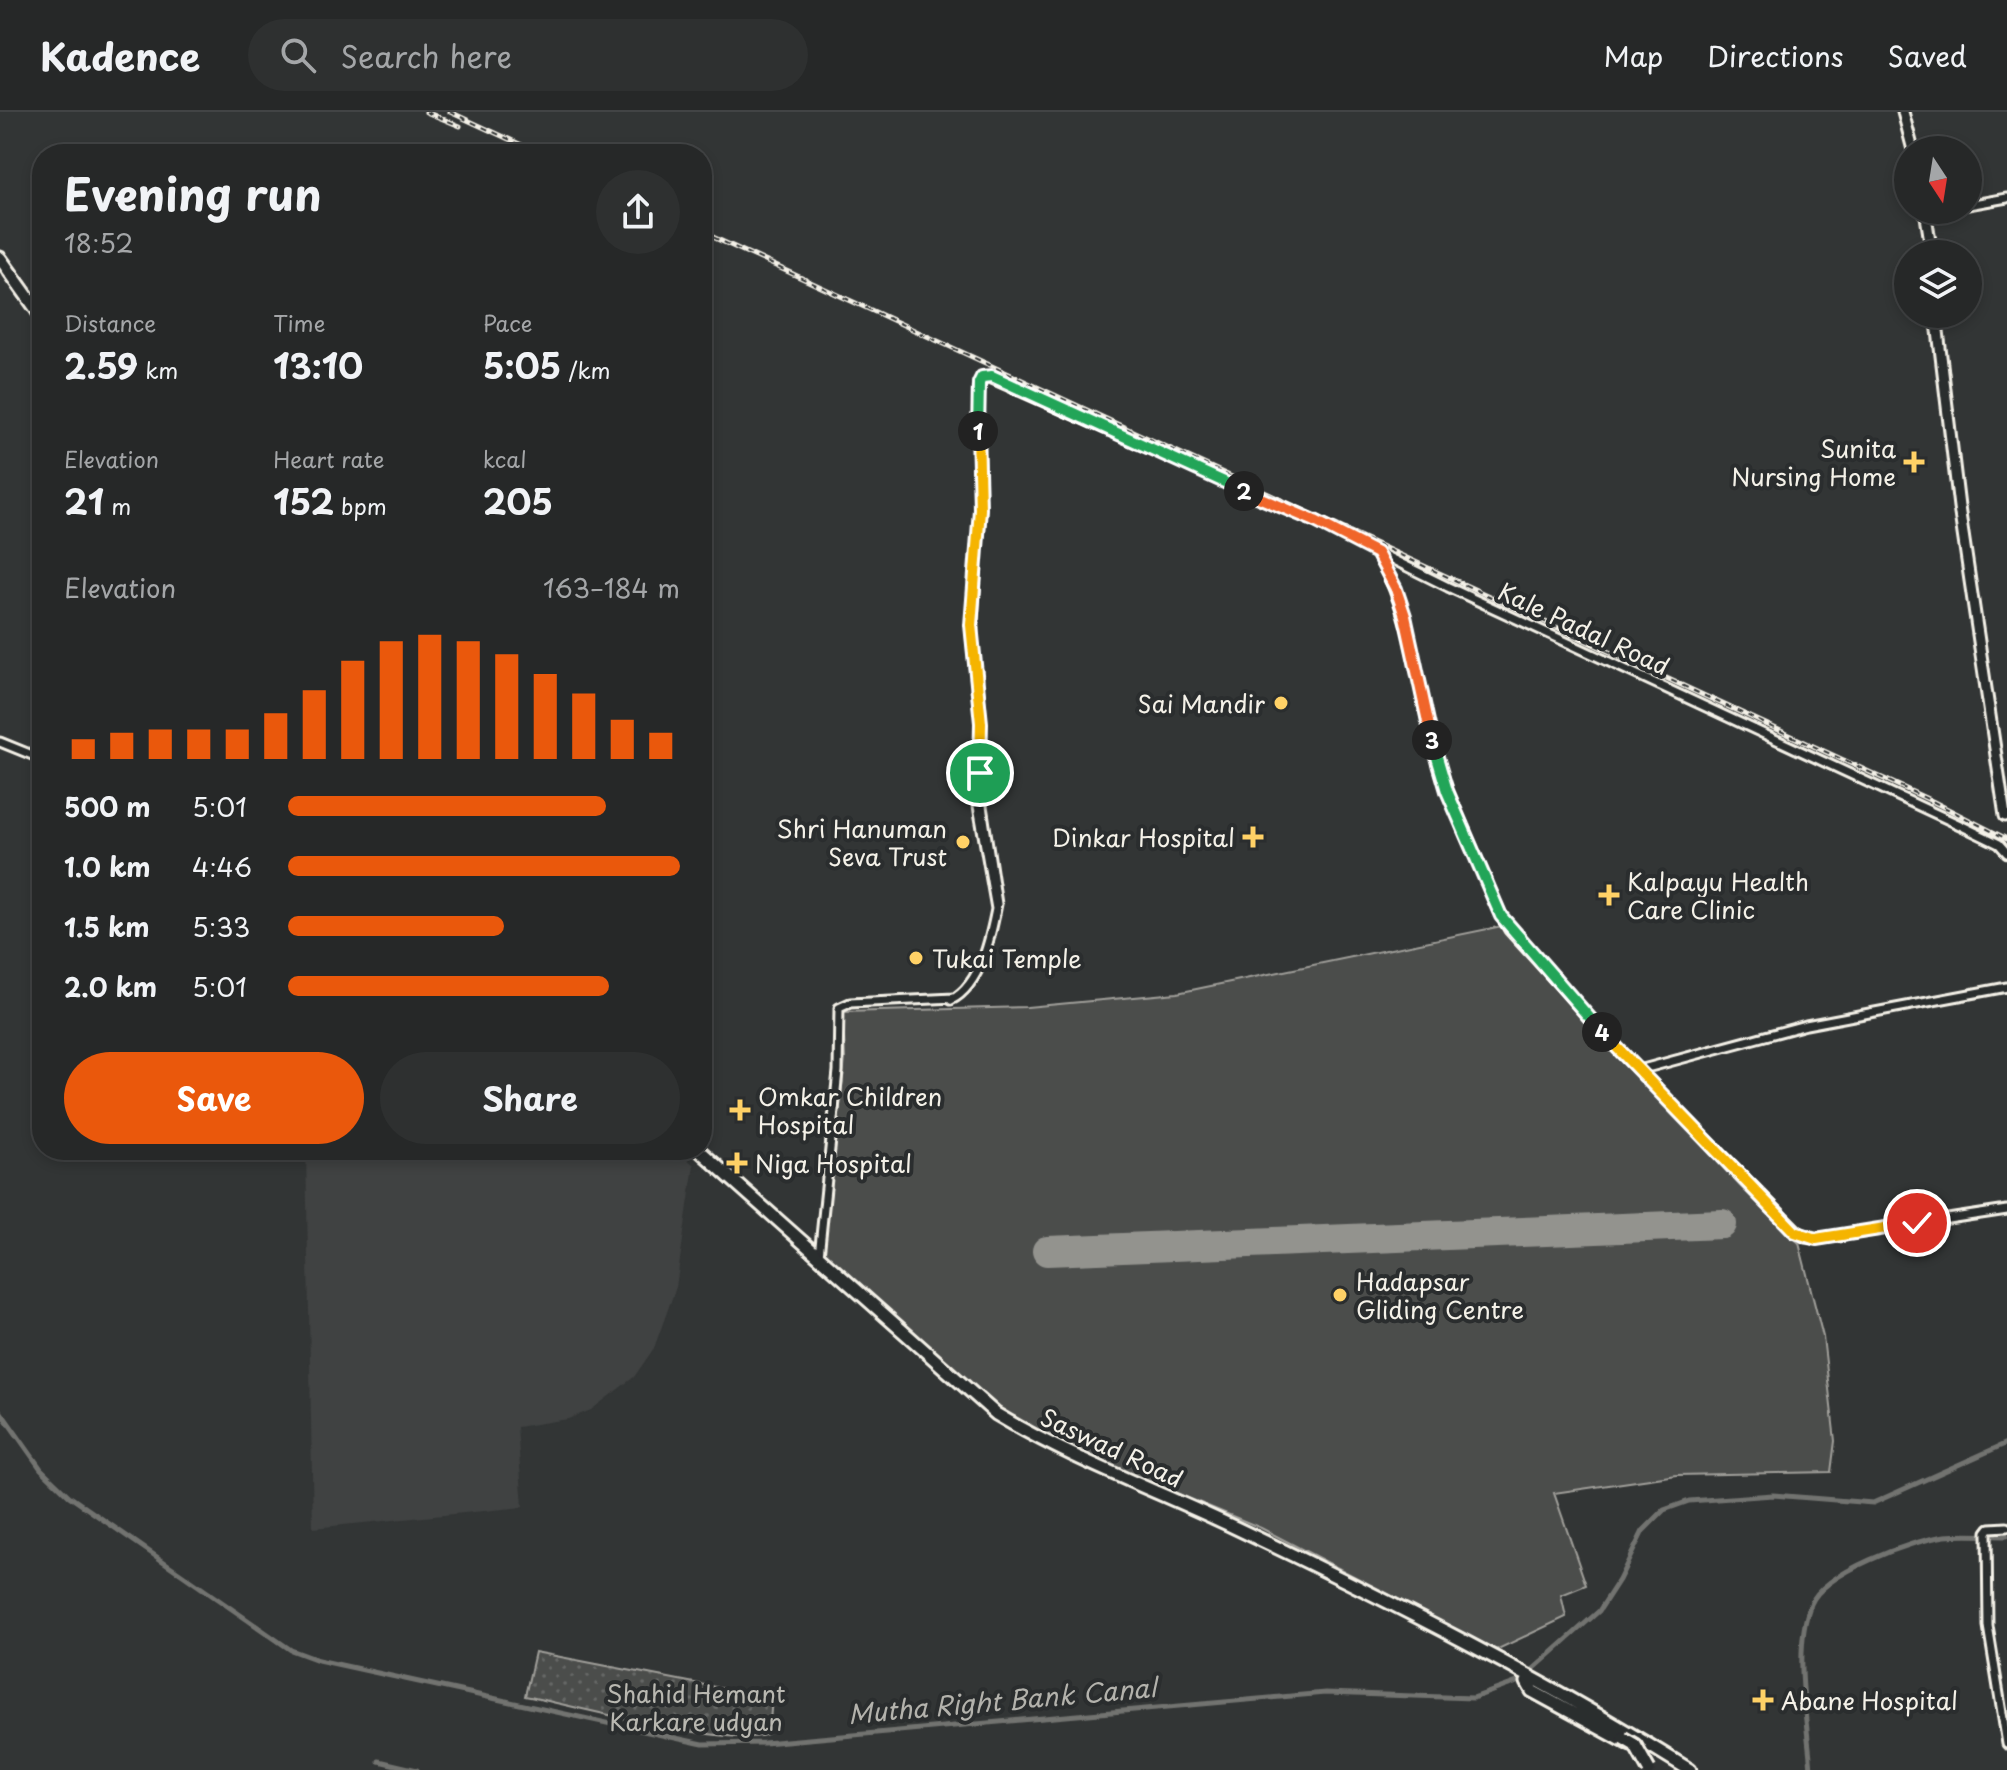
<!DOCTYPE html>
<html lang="en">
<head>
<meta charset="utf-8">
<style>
	:root { --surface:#262828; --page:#2e3030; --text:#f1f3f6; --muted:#a4a6a8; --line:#424445; --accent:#ea580c }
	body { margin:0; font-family:"Playpen Sans",sans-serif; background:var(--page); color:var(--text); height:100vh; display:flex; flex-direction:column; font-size:30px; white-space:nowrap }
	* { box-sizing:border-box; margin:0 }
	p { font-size:26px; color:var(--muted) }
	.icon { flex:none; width:44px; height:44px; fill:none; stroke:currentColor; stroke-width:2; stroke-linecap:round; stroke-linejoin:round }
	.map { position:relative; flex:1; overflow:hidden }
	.drawer { position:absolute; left:32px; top:32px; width:680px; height:1016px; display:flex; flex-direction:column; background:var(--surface); border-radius:32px; box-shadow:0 4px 12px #0003,0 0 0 2px var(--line) }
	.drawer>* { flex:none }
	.needle { width:52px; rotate:168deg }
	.tools { position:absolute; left:1894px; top:24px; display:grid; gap:16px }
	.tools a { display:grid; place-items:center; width:88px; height:88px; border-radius:50%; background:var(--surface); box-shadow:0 4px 12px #0003,0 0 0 2px var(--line); font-size:40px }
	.pin { position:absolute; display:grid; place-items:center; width:68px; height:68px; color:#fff; margin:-34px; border:4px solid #fff; border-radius:50%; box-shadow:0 2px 8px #0007 }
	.km { position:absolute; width:40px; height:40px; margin:-20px; border-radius:50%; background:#222; color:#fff; font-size:22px; line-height:40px; text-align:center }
	.round { display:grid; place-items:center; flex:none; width:84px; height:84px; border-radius:42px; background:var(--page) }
	.head { display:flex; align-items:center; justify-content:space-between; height:136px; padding:0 32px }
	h1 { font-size:44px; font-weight:700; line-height:60px }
	.metrics { display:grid; grid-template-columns:repeat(3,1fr); gap:12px; height:136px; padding:8px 32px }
	.metrics div { display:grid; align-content:center }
	.metrics b { font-size:34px; font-weight:700 }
	.metrics small { font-size:22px; font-weight:400 }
	.metrics p { font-size:22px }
	.chart { height:224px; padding:16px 32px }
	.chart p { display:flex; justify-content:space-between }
	.chart svg { width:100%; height:144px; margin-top:8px; stroke:var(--accent); stroke-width:6 }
	.action { display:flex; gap:16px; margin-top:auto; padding:16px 32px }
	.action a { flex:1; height:92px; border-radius:48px; background:var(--accent); color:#fff; font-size:32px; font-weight:700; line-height:92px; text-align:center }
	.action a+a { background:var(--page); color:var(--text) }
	ul { padding:0 32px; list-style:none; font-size:26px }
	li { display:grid; grid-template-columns:128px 96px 1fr; align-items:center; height:60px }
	li i { height:20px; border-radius:10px; background:var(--accent) }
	header { display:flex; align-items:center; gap:48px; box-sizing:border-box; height:112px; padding:0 40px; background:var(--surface); border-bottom:2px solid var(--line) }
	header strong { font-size:38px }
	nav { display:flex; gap:44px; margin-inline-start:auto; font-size:28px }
	.search { width:560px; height:72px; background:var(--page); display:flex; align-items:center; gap:20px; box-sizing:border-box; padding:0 28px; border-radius:44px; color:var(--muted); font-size:30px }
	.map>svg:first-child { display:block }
	.built { fill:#404242 }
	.park { fill:url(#park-dots); stroke:#a09f9a; stroke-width:2 }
	.garden { fill:#4b4d4c; stroke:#a09f9a; stroke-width:2 }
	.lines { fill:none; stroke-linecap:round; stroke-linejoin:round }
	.canal { stroke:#727370; stroke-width:5 }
	.runway { stroke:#93938e; stroke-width:30 }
	.minor-casing { stroke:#f4f1e8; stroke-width:13 }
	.major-casing { stroke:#f4f1e8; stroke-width:15 }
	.highway-casing { stroke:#f4f1e8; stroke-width:17 }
	.minor { stroke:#2a2d2e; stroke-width:7 }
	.major { stroke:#2a2d2e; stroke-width:9 }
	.highway { stroke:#2a2d2e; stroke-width:11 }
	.rail-casing { stroke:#f4f1e8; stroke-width:5 }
	.rail { stroke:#2a2d2e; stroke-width:2; stroke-dasharray:6; stroke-linecap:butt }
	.highway-bridge-casing { stroke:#f4f1e8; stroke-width:17; stroke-linecap:butt }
	.highway-bridge { stroke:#2a2d2e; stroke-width:11 }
	.split-1-casing { stroke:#fff; stroke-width:16 }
	.split-2-casing { stroke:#fff; stroke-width:16 }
	.split-3-casing { stroke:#fff; stroke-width:16 }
	.split-4-casing { stroke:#fff; stroke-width:16 }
	.split-5-casing { stroke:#fff; stroke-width:16 }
	.split-1 { stroke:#f5b400; stroke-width:10 }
	.split-2 { stroke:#22a559; stroke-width:10 }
	.split-3 { stroke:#f0652b; stroke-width:10 }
	.split-4 { stroke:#22a559; stroke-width:10 }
	.split-5 { stroke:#f5b400; stroke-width:10 }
	.poi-dot { fill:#ffd166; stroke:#2a2d2e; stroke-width:3 }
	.labels { text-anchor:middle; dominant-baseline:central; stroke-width:8; stroke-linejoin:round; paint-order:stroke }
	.poi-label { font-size:24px; fill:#f4f1e8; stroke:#2a2d2e; text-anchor:start }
	.street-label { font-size:24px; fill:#f4f1e8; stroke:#2a2d2e }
	.park-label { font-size:24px; fill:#b9b8b1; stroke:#2a2d2e }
	.water-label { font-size:26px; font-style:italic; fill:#b3b2ac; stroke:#2a2d2e }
</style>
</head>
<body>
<header>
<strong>Kadence</strong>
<div class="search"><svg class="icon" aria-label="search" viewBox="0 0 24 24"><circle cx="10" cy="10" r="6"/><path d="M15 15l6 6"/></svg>Search here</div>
<nav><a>Map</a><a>Directions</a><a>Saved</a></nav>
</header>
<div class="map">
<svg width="2007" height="1658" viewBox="0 0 2007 1658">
	<defs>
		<pattern id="park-dots" width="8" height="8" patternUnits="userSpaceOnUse" patternTransform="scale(2)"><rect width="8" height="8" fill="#4b4d4c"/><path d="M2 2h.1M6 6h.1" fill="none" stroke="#666766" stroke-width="1.8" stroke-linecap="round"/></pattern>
	</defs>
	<rect width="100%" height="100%" fill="#323535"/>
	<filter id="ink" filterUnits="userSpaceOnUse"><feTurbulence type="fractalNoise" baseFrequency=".0125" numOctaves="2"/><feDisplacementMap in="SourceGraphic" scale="16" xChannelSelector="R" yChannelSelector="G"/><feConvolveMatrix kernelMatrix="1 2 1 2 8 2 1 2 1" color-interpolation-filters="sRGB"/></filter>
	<g filter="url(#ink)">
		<path class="built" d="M306,1038H677L694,1053L676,1175L654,1236L634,1265L591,1298L568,1307L517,1315L523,1395L313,1416Z"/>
		<path class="park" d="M535,1540L772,1586L769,1621C742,1639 565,1592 525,1584Z"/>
		<path class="garden" d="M1502,814L1740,1074L1799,1131L1823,1225L1835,1329L1831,1360L1677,1363L1554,1381L1586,1473L1561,1483L1566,1505L1496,1538L1261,1416L1050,1329L1010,1306L957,1267L824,1142L845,947L843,900L1027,895L1177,881Z"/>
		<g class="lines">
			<path class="canal" d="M0,1299L41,1357L69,1384L291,1538L318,1548L703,1632L764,1631L1325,1581L1473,1586L1520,1569L1599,1499L1619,1468L1643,1419L1664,1398L1689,1389L1773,1383L1873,1391L2007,1331
				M379,1649L417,1658
				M1811,1658C1808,1611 1792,1536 1811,1492C1824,1460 1911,1429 1945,1424C1965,1422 1987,1424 2007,1424"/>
			<path class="runway" d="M1047,1139L1722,1112"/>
			<g class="minor-casing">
				<path id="minor" d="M1968,93L2007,86
					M1926,101L1941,98
					M1377,441C1409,500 1417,564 1432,629C1442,670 1460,707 1476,745C1487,769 1495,795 1509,818L1623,943L1805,1126L1816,1127L2007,1098
					M0,630L42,647
					M996,797L978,694L981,611L972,525L980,397L978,276L985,264L1315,409L1448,475L1962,714L1999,732L2007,741
					M951,888C981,873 991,824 997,792L979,674
					M1639,958L1806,913L2007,875
					M819,1144L838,959L839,896L850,891L954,886
					M2007,1415L1990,1416L1987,1420L1988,1514L2007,1632"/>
			</g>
			<g class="major-casing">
				<path id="major" d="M1903,0L1913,38
					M1925,98L1932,142
					M1936,202L1959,395L2005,704"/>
			</g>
			<g class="highway-casing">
				<path id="highway" d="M0,146L42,205
					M699,1038L996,1302C1072,1348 1156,1378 1236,1416C1392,1490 1544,1567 1690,1658
					M1527,1570L1532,1579L1631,1633"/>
			</g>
			<use href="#minor" class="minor"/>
			<use href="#major" class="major"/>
			<use href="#highway" class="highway"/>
			<g class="rail-casing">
				<path id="rail" d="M426,0L460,14
					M450,0L541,42
					M702,120L1932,689L2007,727"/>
			</g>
			<use href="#rail" class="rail"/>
			<g class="highway-bridge-casing">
				<path id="highway-bridge" d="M1623,1626L1635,1633L1649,1658"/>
			</g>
			<use href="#highway-bridge" class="highway-bridge"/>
		</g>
	</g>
	<g class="lines" filter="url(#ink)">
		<g class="split-1-casing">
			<path id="split-1" d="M978,319L980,397L971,513L981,611L980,661"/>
		</g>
		<g class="split-2-casing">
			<path id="split-2" d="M978,319L979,271L982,265L992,264L1244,379"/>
		</g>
		<g class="split-3-casing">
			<path id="split-3" d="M1244,379L1315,409L1377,441L1396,477L1405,504L1432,628"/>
		</g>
		<g class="split-4-casing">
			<path id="split-4" d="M1432,628L1447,679L1501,804L1602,920"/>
		</g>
		<g class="split-5-casing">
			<path id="split-5" d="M1602,920L1795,1120L1816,1127L1917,1111"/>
		</g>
		<use href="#split-1" class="split-1"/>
		<use href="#split-2" class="split-2"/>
		<use href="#split-3" class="split-3"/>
		<use href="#split-4" class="split-4"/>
		<use href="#split-5" class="split-5"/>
	</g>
	<g class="poi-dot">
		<path d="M1910 338h8v8h8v8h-8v8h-8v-8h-8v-8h8z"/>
		<circle cx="1281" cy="591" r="8"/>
		<path d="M1249 713h8v8h8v8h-8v8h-8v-8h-8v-8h8z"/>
		<circle cx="963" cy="730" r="8"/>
		<path d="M1605 771h8v8h8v8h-8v8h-8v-8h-8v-8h8z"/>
		<circle cx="916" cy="846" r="8"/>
		<path d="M736 986h8v8h8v8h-8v8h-8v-8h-8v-8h8z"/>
		<path d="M733 1039h8v8h8v8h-8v8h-8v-8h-8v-8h8z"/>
		<circle cx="1340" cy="1183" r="8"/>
		<path d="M1759 1576h8v8h8v8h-8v8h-8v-8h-8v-8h8z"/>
	</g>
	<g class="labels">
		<g class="poi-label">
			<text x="1896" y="336" text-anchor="end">Sunita<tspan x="1896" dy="28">Nursing Home</tspan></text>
			<text x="1265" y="591" text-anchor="end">Sai Mandir</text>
			<text x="947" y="716" text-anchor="end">Shri Hanuman<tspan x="947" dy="28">Seva Trust</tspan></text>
			<text x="1235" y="725" text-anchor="end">Dinkar Hospital</text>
			<text x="1627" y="769">Kalpayu Health<tspan x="1627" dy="28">Care Clinic</tspan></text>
			<text x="932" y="846">Tukai Temple</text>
			<text x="758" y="984">Omkar Children<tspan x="758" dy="28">Hospital</tspan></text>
			<text x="755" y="1051">Niga Hospital</text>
			<text x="1356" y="1169">Hadapsar<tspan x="1356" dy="28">Gliding Centre</tspan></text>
			<text x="1781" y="1588">Abane Hospital</text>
		</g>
		<g class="street-label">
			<text transform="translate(1584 516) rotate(25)">Kale Padal Road</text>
			<text transform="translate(1112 1335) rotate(25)">Saswad Road</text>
		</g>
		<g class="park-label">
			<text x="696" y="1581">Shahid Hemant<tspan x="696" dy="28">Karkare udyan</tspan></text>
		</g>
		<g class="water-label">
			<text transform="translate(1002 1588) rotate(-5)">Mutha Right Bank Canal</text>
		</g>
	</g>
</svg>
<div class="tools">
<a><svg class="needle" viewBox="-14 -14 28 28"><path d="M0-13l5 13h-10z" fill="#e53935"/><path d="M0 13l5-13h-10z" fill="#a4a6a8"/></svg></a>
<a><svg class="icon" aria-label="layers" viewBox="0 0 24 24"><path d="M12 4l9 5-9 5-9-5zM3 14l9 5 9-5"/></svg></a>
</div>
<div class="pin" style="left:980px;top:661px;background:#1e9e55"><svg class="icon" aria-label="arrive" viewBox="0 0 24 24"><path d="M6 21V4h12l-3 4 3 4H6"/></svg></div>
<div class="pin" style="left:1917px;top:1111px;background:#d93025"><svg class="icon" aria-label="check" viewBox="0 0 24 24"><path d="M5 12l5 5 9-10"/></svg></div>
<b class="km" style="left:978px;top:319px">1</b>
<b class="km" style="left:1244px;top:379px">2</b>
<b class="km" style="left:1432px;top:628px">3</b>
<b class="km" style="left:1602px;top:920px">4</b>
<section class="drawer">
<div class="head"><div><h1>Evening run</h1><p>18:52</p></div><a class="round"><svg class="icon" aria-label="share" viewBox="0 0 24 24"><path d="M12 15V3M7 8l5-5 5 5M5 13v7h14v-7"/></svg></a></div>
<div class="metrics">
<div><p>Distance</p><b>2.59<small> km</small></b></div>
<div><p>Time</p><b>13:10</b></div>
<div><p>Pace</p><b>5:05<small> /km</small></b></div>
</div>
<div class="metrics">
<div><p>Elevation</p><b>21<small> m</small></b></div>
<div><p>Heart rate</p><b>152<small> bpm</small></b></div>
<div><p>kcal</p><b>205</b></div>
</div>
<div class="chart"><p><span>Elevation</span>163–184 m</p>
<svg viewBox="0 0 160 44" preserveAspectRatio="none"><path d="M5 44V38M15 44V36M25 44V35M35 44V35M45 44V35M55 44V30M65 44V23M75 44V14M85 44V8M95 44V6M105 44V8M115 44V12M125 44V18M135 44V24M145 44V32M155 44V36"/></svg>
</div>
<ul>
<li><b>500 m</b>5:01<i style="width:81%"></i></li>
<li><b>1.0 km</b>4:46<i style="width:100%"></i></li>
<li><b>1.5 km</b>5:33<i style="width:55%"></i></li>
<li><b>2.0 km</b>5:01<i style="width:82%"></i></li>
</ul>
<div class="action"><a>Save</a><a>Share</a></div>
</section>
</div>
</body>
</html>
